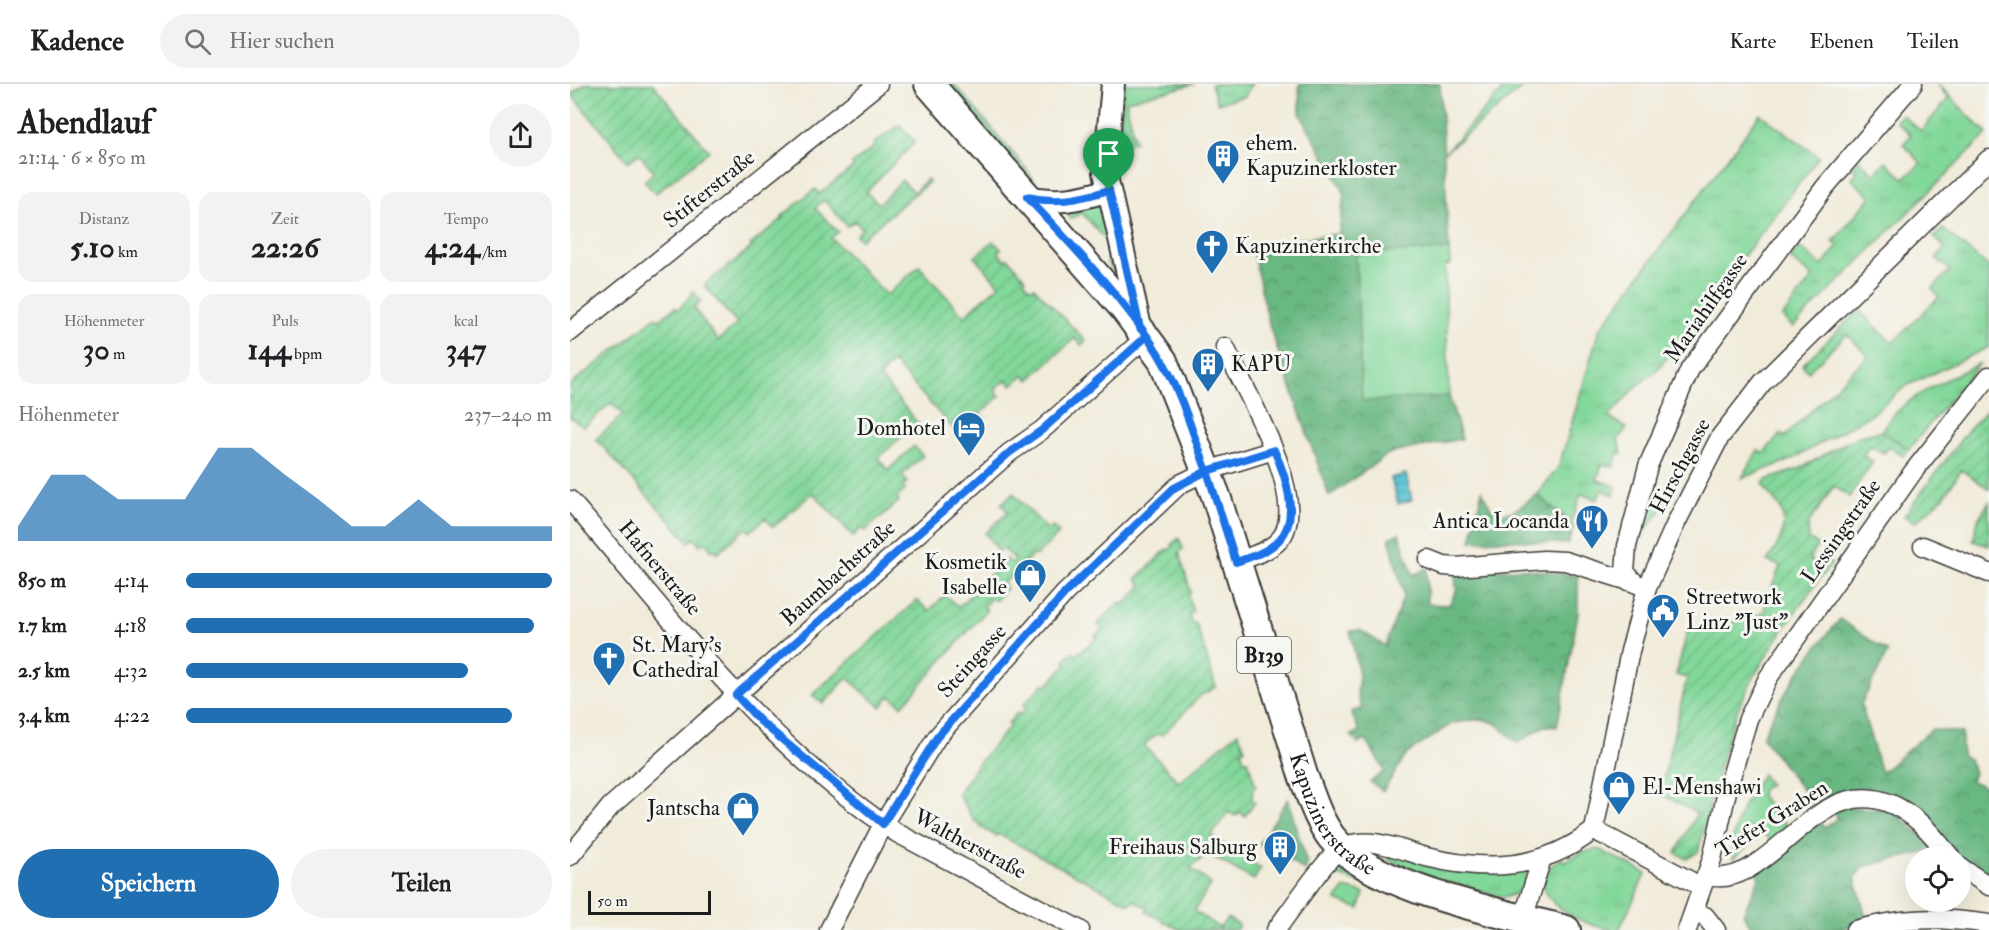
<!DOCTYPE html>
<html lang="de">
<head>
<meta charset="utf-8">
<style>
	:root { --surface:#fff; --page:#f2f2f2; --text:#202124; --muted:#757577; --line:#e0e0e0; --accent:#1f6fb2 }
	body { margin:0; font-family:"IM FELL Double Pica",serif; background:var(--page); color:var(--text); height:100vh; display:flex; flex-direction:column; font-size:22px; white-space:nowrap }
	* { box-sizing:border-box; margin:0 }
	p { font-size:20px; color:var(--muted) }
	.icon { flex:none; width:33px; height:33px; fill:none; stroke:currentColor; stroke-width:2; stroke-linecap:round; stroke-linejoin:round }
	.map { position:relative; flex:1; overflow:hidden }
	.panel { display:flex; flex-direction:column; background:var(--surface); width:570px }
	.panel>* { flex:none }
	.buttons { position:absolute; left:1335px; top:762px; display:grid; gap:12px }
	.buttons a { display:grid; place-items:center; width:66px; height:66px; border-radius:50%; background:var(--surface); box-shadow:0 6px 24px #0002; font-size:30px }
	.scale { position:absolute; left:18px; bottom:15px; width:123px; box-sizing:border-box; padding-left:6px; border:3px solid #1c1c1c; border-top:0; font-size:16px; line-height:21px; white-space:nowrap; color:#1c1c1c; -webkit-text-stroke:4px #f6f6f2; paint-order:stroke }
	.pin { position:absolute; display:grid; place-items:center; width:51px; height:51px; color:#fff; margin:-62px -26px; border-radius:50% 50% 50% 0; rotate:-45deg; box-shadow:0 0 6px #0007 }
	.pin .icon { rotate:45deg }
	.round { display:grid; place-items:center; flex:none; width:63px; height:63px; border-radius:32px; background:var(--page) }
	.headline { display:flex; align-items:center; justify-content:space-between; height:102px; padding:0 18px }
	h1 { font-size:33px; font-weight:700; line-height:45px }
	.metrics { display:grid; grid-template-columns:repeat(3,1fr); gap:9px; height:102px; padding:6px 18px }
	.metrics div { display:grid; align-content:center; border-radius:15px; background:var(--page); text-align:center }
	.metrics b { font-size:30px; font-weight:700 }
	.metrics small { font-size:16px; font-weight:400 }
	.metrics p { font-size:16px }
	.chart { height:168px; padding:12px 18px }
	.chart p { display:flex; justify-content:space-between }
	.chart svg { width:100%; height:108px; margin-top:6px; fill:var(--accent); opacity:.7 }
	.action { display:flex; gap:12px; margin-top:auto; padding:12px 18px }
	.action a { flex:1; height:69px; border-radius:36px; background:var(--accent); color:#fff; font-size:24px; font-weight:700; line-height:69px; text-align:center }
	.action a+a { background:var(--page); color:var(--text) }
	ul { padding:0 18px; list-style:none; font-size:20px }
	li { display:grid; grid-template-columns:96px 72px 1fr; align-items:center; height:45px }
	li i { height:15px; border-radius:8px; background:var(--accent) }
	header { display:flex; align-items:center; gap:36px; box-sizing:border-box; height:84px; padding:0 30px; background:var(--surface); border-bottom:2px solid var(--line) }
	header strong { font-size:28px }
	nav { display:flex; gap:33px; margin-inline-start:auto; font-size:21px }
	.search { width:420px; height:54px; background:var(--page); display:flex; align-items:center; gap:15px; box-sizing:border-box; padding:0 21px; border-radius:33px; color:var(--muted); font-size:22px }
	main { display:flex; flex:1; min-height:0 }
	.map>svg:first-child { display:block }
	.grass { fill:url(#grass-tufts); stroke:#4f7a5b; stroke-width:1.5 }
	.forest { fill:url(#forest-crowns); stroke:#426a4f; stroke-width:1.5 }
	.park { fill:url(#park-crowns); stroke:#4f7a5b; stroke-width:1.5 }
	.garden { fill:url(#garden-furrows); stroke:#4f7a5b; stroke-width:1.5 }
	.pitch { fill:#82d79a; stroke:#4f7a5b; stroke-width:1.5 }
	.water { fill:url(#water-rules); stroke:#3a7078; stroke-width:1.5 }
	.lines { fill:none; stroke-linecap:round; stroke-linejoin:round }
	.minor-casing { stroke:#3c3b38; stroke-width:21 }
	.tertiary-casing { stroke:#3c3b38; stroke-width:26 }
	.primary-casing { stroke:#3c3b38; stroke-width:32 }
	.minor { stroke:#fff; stroke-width:18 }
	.tertiary { stroke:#fff; stroke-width:22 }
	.primary { stroke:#fff; stroke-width:28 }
	.route-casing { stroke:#fff; stroke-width:12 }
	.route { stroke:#1a73e8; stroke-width:8 }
	.labels { text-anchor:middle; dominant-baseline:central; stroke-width:6; stroke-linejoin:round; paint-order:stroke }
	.shield { fill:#f6f6f2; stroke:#5d5d5c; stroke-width:1.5 }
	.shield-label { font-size:21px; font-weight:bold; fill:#1c1c1c }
	.poi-label { font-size:22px; fill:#1c1c1c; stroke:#f6f6f2; text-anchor:start }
	.street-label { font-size:22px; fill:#1c1c1c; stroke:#f6f6f2 }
</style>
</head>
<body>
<header>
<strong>Kadence</strong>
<div class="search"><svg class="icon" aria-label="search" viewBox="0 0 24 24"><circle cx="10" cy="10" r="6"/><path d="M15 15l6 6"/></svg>Hier suchen</div>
<nav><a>Karte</a><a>Ebenen</a><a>Teilen</a></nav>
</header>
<main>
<section class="panel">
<div class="headline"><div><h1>Abendlauf</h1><p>21:14 · 6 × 850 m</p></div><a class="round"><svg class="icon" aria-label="share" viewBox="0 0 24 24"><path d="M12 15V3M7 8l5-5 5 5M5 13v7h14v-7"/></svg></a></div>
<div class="metrics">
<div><p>Distanz</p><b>5.10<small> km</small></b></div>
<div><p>Zeit</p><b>22:26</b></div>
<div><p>Tempo</p><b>4:24<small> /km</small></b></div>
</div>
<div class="metrics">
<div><p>Höhenmeter</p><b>30<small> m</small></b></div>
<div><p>Puls</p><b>144<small> bpm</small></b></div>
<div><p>kcal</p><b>347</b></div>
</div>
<div class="chart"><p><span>Höhenmeter</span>237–240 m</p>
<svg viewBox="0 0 160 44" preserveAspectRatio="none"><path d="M0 44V38L10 17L20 17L30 27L40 27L50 27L60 6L70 6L80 17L90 27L100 38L110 38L120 27L130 38L140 38L150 38L160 38V44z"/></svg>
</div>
<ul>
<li><b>850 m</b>4:14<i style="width:100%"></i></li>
<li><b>1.7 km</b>4:18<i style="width:95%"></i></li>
<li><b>2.5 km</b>4:32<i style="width:77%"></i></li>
<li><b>3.4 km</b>4:22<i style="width:89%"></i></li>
</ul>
<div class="action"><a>Speichern</a><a>Teilen</a></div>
</section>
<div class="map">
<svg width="1419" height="846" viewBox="0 0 1419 846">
	<defs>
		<pattern id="grass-tufts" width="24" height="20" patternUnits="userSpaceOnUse" patternTransform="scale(1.5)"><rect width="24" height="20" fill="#82d79a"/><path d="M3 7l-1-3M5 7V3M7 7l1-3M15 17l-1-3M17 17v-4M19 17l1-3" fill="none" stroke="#70b884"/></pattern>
		<pattern id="forest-crowns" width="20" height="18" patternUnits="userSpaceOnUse" patternTransform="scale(1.5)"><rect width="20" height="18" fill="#69b882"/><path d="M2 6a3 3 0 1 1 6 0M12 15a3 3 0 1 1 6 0" fill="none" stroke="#56956a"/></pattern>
		<pattern id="park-crowns" width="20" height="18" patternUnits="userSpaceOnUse" patternTransform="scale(1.5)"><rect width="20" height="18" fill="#82d79a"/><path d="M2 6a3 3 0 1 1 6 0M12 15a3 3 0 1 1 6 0" fill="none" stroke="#70b884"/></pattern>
		<pattern id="garden-furrows" width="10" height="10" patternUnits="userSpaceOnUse" patternTransform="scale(1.5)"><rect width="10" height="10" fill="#82d79a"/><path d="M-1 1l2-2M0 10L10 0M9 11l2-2" fill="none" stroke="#70b884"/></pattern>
		<pattern id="water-rules" width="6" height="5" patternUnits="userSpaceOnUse" patternTransform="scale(1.5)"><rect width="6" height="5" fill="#59c3d4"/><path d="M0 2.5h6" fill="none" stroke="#4da7b5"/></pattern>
	</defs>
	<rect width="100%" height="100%" fill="#f6f6f2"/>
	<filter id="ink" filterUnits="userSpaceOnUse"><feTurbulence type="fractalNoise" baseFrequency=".0167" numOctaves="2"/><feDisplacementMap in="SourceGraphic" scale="12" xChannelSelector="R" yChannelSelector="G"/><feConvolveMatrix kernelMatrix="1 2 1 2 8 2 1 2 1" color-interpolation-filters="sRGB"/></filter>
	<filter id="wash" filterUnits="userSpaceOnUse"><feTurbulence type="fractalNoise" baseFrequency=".008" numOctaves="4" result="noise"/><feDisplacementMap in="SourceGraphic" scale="24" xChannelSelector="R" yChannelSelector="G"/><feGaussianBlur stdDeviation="1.35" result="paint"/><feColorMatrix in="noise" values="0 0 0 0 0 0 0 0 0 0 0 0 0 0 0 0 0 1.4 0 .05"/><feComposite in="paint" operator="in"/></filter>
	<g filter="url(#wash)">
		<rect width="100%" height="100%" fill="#f1ebd9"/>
		<path class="grass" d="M379,0H384L459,88L465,99L463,100Z
			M554,0H625L556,17L565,58L548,62Z
			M641,0H682L675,12L647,19Z
			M938,0H957L875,68Z
			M1368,0L1417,50L1223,243L1212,233L1243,193L1220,175L1229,163L1252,182L1268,162L1263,158L1301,113L1281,95L1287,88L1282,83L1289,76L1304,90L1316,77L1334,95L1351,79L1333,60L1341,51L1326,37L1332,31L1351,47L1378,15Z
			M1190,30L1249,73L1089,284L1066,303L1038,333L1057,344L1048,355L1052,370L1048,369L1044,383L1032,380L1027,396L1046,402L1044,411L1032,406L1027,416L1011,410L1001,438L967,411L989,382L1029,246Z
			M527,120L530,121L547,191L537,179L541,170L536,156L512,129L500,135L496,127Z
			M1373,145L1419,183V263L1336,302L1302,330L1223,375L1172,394L1188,366L1193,369L1211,350L1214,353L1298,272L1277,250L1238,288L1232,281L1289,226L1322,259L1369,213L1362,205L1380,186L1366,174L1375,164L1364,153Z
			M1192,690L1200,701L1192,705L1191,712L1221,746L1203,760L1194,749L1163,775C1158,747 1177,714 1192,690Z
			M1028,765L1076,789L1049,846C1017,846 939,809 991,774L994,777L1013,768Z
			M820,771L956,787C958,802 946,813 932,813L873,797L819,776Z
			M770,783L779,784L817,806L771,793L762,787Z
			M775,804L794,809L789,825L766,816Z"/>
		<path class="forest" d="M729,0H870L879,166L786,170L792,316L879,312L892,355L820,369L759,412L700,244L681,161L769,150L774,108L730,30Z
			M912,407L921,424L930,431L943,427L967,411L1004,442L998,460L940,456L901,457Z
			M829,449L843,491L857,484V520L879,521L886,507L885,487L955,485L1008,492V530L987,643L974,642L948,659L925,639L912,635L883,639L837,670L813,707L800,698L815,687L796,656L788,660L781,651L789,647L781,628L792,624L787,611L789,590L780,547L790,546L815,562L834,511L819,454Z
			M1270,535L1318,568L1291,620L1311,689L1362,645L1392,649V672L1399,675L1404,689L1401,697L1416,703L1419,709V793L1386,769L1341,725L1296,703L1254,714L1243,720L1192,653C1216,604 1235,576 1270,535Z
			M718,715L737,780L735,787L708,768L705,771L689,760Z
			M1274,723L1322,726L1367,765L1293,783L1285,793L1297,837L1270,846H1183L1173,830L1189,794L1185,786L1249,738L1255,744L1267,734L1263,727Z"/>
		<path class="park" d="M1410,279L1339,365L1312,347C1332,312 1375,297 1410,279Z
			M1077,411L1097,419L1066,458Z"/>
		<path class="garden" d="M14,0H83L139,67L85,110L74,97L84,88L69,70L58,78L1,10Z
			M330,41L345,58L296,108L309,120L332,96L344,108L357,95L359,98L290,156L286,151L292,145L285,137L277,142L254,116L245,124L268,148L261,154L317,211L349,182L394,232L429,201L405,173L423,157L431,165L428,168L435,176L438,174L456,195L454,197L461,205L464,203L516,257L511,261L505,254L459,296L454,291L442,301L436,296L425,305L430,312L410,330L415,335L411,338L409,336L397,347L392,342L386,348L323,278L310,293L350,342L342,350L338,347L308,374L318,386L344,362L353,372L332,391L337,398L333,402L335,406L327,414L329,417L295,447L292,444L283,452L243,409L203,443L195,434L180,448L176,444L148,469L144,465L142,467L134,458L130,461L123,454L119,458L26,355L53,331L41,319L14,343L0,333V301L86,233L89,236L105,223L108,226L124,208L131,218L124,224L148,257L167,240L134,201L182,163L180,161L213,134L212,132L245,105L249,110L283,83L282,80L304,63L303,60Z
			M1419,324V405L1391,386L1374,413L1345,438L1334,432L1398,346Z
			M1312,347L1339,365L1333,372L1319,363L1314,369L1300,362L1293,371L1303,378L1282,409L1279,413L1264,402L1238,440L1239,455L1248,461L1239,475L1251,484L1257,476L1262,480C1229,519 1176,596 1161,644C1148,684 1139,727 1128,768L1117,775L1106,769L1127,729L1076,702L1091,705L1117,594L1106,591L1118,545L1128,547L1192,530L1210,482L1197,477C1207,464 1220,441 1210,424C1205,415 1196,409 1193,400L1196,396L1229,385L1288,352Z
			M443,409L478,446L482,442L489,449L467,471H463L448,485L452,488L445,496L441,492L433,500L437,503L425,517L421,514L414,522L417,526L332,622L320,612L311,623L277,594L253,620L242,611L347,516L359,527L375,511L388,523L436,475L442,479L445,475L433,465L429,468L415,449L438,428L431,420Z
			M1419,418V462L1403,457L1408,435Z
			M609,454L613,465L609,468L621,509L618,511L623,528L619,530L622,540L626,539L646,603L630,612L592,651L587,650L574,661L609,698L668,648L675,665L671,667L674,676H678L686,703L683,704L682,716L685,718L675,732L669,728L666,732L658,728L641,752L691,784L684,796L638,770L620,784L641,800L624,827L650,844L657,834L669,841L666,846H610L576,828L578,824L563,816L560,820L428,750L426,752L410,743L411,740L404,737L388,709L406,682L441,641L438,639L447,629L450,631L456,625L452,622L474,599L477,601L497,579L494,576L502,568L505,571L527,554L525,552L532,545L528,540L550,518L553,521L572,502L566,495L597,465L599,466L603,462L602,460Z"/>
		<path class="pitch" d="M879,166L880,180L875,183L879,312L792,317L786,170Z"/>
		<path class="water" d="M836,390L842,416L828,420L821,394Z"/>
	</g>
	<g filter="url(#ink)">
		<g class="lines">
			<g class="minor-casing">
				<path id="minor" d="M0,248L308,0
					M655,263C674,305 737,409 713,451C704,466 682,472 666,478
					M0,416C100,533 197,664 327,749L510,846
					M1353,462L1419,489
					M859,476L874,482L886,483L974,476L995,477L1065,499
					M1077,504L1065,499L1055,488L1057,462L1078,382L1120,285L1255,103L1343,0
					M1024,746L1132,803
					M0,772L41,722L439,369L472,346L577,252
					M1390,783L1419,802
					M1136,791C1204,814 1254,656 1349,738C1361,748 1370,761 1380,772
					M1124,828L1135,832L1146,846
					M953,835L971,777
					M259,846L313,740L367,653L495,509L610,400L637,387L704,366
					M706,846C718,830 757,773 771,764C797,750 831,766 856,773C917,788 973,786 1024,746L1060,567L1077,504L1107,437L1150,353L1193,298L1419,75
					M1117,846L1142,775L1157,707L1178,635L1198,594L1343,388L1419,292
					M1285,846C1334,833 1370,833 1419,840"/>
			</g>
			<g class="tertiary-casing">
				<path id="tertiary" d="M543,0L535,88L570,243
					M457,113C487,120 510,115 539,106"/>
			</g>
			<g class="primary-casing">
				<g id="primary">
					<path id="s1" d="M359,0L554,224L593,277L646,412L733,691C741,712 748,736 762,754C803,805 933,829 996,846"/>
				</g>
			</g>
			<use href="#minor" class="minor"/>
			<use href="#tertiary" class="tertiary"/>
			<use href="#primary" class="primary"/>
		</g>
	</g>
	<g class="lines" filter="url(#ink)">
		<g class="route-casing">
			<path id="route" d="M539,106L570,244L577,252L472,346L439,369L166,611L190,637L313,740L367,653L495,509L604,404L637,387L666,478C681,473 698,468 709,456C731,434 715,390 704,366L637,387C623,351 612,310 592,276C561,221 500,160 457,113C487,120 510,115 539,106"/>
		</g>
		<use href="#route" class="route"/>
	</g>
	<defs>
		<g id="building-pin" transform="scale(1.725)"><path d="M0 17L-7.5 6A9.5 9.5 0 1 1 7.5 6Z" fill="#1f6fb2" stroke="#f6f6f2"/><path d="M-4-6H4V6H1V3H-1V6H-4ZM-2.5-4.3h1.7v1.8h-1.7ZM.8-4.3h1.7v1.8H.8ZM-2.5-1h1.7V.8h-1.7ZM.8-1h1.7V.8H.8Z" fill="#fff"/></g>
		<g id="church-pin" transform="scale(1.725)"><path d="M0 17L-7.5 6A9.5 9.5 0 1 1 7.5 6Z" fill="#1f6fb2" stroke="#f6f6f2"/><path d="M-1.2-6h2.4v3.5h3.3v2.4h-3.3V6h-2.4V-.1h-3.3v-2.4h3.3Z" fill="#fff"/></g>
		<g id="hotel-pin" transform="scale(1.725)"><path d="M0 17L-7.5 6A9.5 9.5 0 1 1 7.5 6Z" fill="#1f6fb2" stroke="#f6f6f2"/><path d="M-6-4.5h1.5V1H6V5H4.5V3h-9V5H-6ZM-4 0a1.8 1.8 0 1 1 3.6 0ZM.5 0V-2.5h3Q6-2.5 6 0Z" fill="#fff"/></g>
		<g id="restaurant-pin" transform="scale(1.725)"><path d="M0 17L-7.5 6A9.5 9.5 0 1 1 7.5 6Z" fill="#1f6fb2" stroke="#f6f6f2"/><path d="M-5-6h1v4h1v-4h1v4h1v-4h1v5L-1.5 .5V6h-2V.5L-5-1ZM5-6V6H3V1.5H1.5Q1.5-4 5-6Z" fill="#fff"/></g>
		<g id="shop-pin" transform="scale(1.725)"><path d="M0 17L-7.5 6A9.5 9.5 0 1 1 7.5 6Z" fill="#1f6fb2" stroke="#f6f6f2"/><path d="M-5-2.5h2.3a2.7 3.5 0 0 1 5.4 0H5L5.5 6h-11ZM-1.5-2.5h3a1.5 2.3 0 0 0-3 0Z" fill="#fff"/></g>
		<g id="civic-pin" transform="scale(1.725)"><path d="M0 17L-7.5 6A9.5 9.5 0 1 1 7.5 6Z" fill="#1f6fb2" stroke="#f6f6f2"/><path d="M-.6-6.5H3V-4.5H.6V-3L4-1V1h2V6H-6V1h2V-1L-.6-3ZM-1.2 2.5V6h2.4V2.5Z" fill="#fff"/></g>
	</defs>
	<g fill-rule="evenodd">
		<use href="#building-pin" x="653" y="72"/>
		<use href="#church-pin" x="642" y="162"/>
		<use href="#building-pin" x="638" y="280"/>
		<use href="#hotel-pin" x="399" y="344"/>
		<use href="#restaurant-pin" x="1022" y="437"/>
		<use href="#shop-pin" x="460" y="491"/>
		<use href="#civic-pin" x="1093" y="526"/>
		<use href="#church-pin" x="39" y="574"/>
		<use href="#shop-pin" x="1049" y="703"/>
		<use href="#shop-pin" x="173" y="724"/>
		<use href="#building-pin" x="710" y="763"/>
	</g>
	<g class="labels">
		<rect class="shield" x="667" y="553" width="54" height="36" rx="4.5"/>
		<g class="shield-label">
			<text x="694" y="571">B139</text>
		</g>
		<g class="poi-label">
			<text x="676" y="59">ehem.<tspan x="676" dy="25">Kapuzinerkloster</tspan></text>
			<text x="665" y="162">Kapuzinerkirche</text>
			<text x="661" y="280">KAPU</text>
			<text x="376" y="344" text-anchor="end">Domhotel</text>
			<text x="999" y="437" text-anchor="end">Antica Locanda</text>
			<text x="437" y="478" text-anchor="end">Kosmetik<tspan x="437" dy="25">Isabelle</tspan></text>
			<text x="1116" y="513">Streetwork<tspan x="1116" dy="25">Linz "Just"</tspan></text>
			<text x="62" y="561">St. Mary's<tspan x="62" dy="25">Cathedral</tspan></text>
			<text x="1072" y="703">El-Menshawi</text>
			<text x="150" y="724" text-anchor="end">Jantscha</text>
			<text x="687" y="763" text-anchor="end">Freihaus Salburg</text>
		</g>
		<g class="street-label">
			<text transform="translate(139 105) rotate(-39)">Stifterstraße</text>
			<text transform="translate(1136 224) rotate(-55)">Mariahilfgasse</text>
			<text transform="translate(1110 382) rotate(-62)">Hirschgasse</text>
			<text transform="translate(1271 447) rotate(-55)">Lessingstraße</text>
			<text transform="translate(90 484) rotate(50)">Hafnerstraße</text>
			<text transform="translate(268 489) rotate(-42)">Baumbachstraße</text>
			<text transform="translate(402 577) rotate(-48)">Steingasse</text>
			<text stroke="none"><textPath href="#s1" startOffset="850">Kapuzinerstraße</textPath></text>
			<text transform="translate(1202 735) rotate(-32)">Tiefer Graben</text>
			<text transform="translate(400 760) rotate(28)">Waltherstraße</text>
		</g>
	</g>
</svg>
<div class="buttons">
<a><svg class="icon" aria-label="locate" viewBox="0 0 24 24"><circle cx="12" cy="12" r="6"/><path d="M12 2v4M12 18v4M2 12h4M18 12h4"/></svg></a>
</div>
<div class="scale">50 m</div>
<div class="pin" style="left:539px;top:106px;background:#1e9e55"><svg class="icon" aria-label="arrive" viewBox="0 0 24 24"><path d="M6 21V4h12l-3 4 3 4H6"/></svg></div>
</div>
</main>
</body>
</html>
